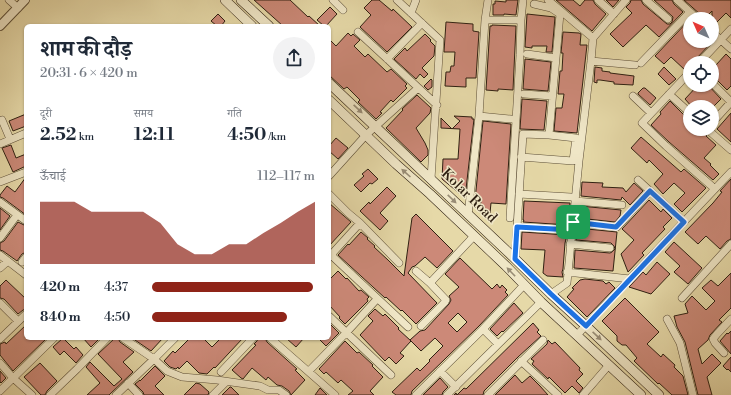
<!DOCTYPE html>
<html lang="hi">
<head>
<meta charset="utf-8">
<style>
	:root { --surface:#fff; --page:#f2f2f3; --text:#1f2937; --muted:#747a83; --accent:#8f2418 }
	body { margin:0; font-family:"Libre Bodoni","Noto Serif Devanagari",serif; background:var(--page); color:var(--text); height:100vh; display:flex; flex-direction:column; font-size:15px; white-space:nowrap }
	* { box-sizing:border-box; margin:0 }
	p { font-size:13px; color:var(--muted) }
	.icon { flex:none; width:22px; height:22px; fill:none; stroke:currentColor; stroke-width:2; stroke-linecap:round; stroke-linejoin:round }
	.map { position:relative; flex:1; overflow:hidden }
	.details { position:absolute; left:24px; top:24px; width:307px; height:316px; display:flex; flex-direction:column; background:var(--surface); border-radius:6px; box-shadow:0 1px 3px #0004 }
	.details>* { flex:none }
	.needle { width:26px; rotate:315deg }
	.fabs { position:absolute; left:683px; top:12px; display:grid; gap:8px }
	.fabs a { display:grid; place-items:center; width:36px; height:36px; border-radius:50%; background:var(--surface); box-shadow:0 1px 3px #0004; font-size:20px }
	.pin { position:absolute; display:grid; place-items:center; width:34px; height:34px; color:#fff; margin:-17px; border-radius:8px; box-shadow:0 2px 6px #0006 }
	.round { display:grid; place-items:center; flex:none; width:42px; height:42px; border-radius:21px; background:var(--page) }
	.head { display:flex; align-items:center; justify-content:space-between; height:68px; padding:0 16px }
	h1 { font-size:22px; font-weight:700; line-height:30px }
	.metrics { display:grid; grid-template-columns:repeat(3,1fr); gap:6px; height:68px; padding:4px 16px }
	.metrics div { display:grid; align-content:center }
	.metrics b { font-size:17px; font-weight:700 }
	.metrics small { font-size:11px; font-weight:400 }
	.metrics p { font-size:11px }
	.chart { height:112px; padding:8px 16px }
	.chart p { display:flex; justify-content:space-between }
	.chart svg { width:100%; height:72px; margin-top:4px; fill:var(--accent); opacity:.7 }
	ul { padding:0 16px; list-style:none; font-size:13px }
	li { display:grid; grid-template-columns:64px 48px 1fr; align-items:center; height:30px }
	li i { height:10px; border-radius:5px; background:var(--accent) }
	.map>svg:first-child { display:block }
	.building { fill:#cc8978; stroke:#2e1f11; fill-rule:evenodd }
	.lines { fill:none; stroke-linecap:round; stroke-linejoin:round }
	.minor-casing { stroke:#5c4e37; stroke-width:8 }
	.tertiary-casing { stroke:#5c4e37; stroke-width:10 }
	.secondary-casing { stroke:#2e1f11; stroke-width:10 }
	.minor { stroke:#efe6c6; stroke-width:7 }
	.tertiary { stroke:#efe6c6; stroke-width:8 }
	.secondary { stroke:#efe6c6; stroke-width:9 }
	.oneway { fill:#988c75 }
	.route-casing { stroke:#fff; stroke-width:8 }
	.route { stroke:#1a73e8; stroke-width:5 }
	.labels { text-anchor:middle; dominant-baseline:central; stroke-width:3; stroke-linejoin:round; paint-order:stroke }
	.street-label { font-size:14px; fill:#2e1f11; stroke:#efe6c6 }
</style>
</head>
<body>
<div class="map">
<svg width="731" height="395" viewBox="0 0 731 395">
	<rect width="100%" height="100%" fill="#e6d9a8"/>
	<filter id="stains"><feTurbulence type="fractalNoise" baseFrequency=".005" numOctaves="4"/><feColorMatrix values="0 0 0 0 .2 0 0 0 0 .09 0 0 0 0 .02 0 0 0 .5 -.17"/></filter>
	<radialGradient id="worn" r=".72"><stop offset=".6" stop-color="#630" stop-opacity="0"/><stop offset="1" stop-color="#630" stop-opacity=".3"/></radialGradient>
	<path class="building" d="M254,0H290L308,17L309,16L320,26H283Z
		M372,0H379L392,11L393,9L412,27L387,52L360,27L371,15L364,8Z
		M506,0H518L516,15L504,14V15H493V4H495V1L506,2Z
		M556,0H573L580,6L585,0H593L595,4L606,14L592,31Z
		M606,0H619L613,7Z
		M631,0H641L643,4L667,24H670L672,22L673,17L654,0H672L674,4L683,12L659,37L646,25L623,47L610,34L632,13L626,7L630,3Z
		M684,0H731V18L726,13L712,27V11L704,19H703L701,15Z
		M330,7L337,14L326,26H324L317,20Z
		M218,14L225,21L221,26H217L211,21Z
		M527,14L555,17L552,52H546L547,46H532V48L525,47Z
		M690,19V41H713L695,60L694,63H690V67L685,70L671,57L664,64L655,56Z
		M446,22L473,24V31L479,32L476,78H466V87L445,86L446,72H450L451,66H454L455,52H444Z
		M492,25L516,26L513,90L498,89V91L486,90L490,26H492Z
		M563,32L579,33L581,34L580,45H587L577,133L554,131L556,108H562L564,94H558L560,71H562L563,53H561Z
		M348,33L351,36L353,34L360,40L354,46L365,57L368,54L387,72L391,69L407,84L405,86L407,88L393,102L391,100L380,112L382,113L376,119L358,102L360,100L347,87L344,89L329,75V39L336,46Z
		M425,34L431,40L430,41L435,46L434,56L422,68L428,74L424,78L420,74L416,79L394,59L405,48L407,51Z
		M726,54L731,59V86L727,90L716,79L712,78V63H706L710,59L716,65Z
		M525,59L551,62L548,91L523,89Z
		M595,67L602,68V71L610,72V73L634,76L633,85L614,84V82L600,80H597V83L594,82Z
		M664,67L676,79L669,85L658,74Z
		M431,79L432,80V87L428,90L424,86Z
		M698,85H708L721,99L713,107H692L685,99Z
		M643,88H645L656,98L650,105L638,94V93Z
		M417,95L431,108L430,113L416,128L425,143L428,150V155L421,162L386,128L403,110L402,109Z
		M522,99L547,101L544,130L520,129Z
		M670,101L685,116L684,117L690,123V129H700L707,136H706L716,145L704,158L711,164L710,165L719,174L713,180L669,142L651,125L661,114L660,112Z
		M731,113V142L717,129Z
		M26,114V126L13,131L9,121Z
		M454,116L472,117V119H474L465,198L442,179L443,159H458L460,129L441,128V118L452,129L460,121Z
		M483,121L511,124L506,204L491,203L490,213L480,212L481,200H475Z
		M641,137L681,172L684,169L706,188L682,212L674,204L685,193L674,183L663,194L654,184L663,174L649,160L647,163L631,148Z
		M336,138L348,148L338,159L329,151V146Z
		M11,145L16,158L26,154V166L13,172L2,148Z
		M368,169L378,179L372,184L370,183L361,192L354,185L364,176L362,174Z
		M26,177V215L3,198L0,197V195L7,186L15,192Z
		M731,179V239L727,241L720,249L706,236L698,244L685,232L713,203L722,192L720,191Z
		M582,182L603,183L602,187L623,188L626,192L634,183L643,191L630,205L622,197L621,200L581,196Z
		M387,187L396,196L380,213L388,221L380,230L360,211L369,202L370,204Z
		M649,200L661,212L663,209L672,218L663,227L665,229L642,253L644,255L628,272L621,254L634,240L622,229Z
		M524,201L570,203L568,225L523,222L524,220H523Z
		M329,203L351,222L329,246Z
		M580,206L621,210L620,216L615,222L578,218Z
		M0,208L10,216L0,230Z
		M416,214L453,251L437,268L425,257L415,266L412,267L408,273L437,303L416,324L402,310L401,311L386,297L385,298L338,255L348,244L349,245L361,232L368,238L367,239L375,246L374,247L388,260L404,276L412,218Z
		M18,222L26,226V252L22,254L17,261L3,251L0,250V243L4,241Z
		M577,228L617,232L613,271L574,268L575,250L610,253L612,252L615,249L614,246L611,243L576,240Z
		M522,232L567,235L565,243L563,269L562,272L563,277L547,276L543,273L545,250L521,249Z
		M674,242L702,268L688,284L674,272L680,266L665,252Z
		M460,258L492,289L497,284L500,288L502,285L507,290L505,292L508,295L479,326L412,391L411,395H396L392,392L417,368L420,371L430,361L429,360L443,346L435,338L421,351L410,340L420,331L425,330L449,304L451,300L449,296L459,287L445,274ZM458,313L467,322L457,332L448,323Z
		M657,262L670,274L651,294L629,287L643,272L646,275Z
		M338,271L346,279L347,278L359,291L361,290L369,297L367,299L368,301L345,324L339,318L340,317L329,305V280Z
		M731,273V308L719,320L722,322L710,335L708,340L698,349L702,364L712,354L721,363L707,377L712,395H698L685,342L677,327L674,316L688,313L685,304L692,296L706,310L715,301L702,288L711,280L718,286Z
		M585,279L603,281L606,284L609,282L615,288L587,317L567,297L574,289L572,288L580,280Z
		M6,280L26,299V309L23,310L18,314L4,299L0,298V286Z
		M625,298L659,332L647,344L661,357L663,354L675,365L674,367L683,376L688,395H672L659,383L658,384L634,361L637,358L626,345H622L617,341V336L602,321Z
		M514,303L523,313L503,332L502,331L497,336L490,329Z
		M375,309L383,316L385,314L399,328L398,329L411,341L400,353L404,356L396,364L389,357L385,361L360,335L373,321L368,316Z
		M329,323L339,333L326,346L318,338H329Z
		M533,323L539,330L537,332L541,336L518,357L484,391L483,395H454L456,393L457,395L464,388L466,389Z
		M26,325V338H47L13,371L0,355V344L5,342L6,344Z
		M731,331V354L720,341L727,333L728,334Z
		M63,338L74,349L76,347L83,355L76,363L64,351L60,355L53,347Z
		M83,338H97L98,340L91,347Z
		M115,338H118L120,342L134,352L123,362L133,372L109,395H87L100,383L86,367L90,362L114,386L122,379L98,354Z
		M132,338H163L151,351Z
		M190,338H203L212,347L221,338H243L215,368L214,367L207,374L199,373L187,361L179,369L178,367L176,369L170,367L164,361L173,351L175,353Z
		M258,338H265L267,342L297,369L295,370L305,380L291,395L289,391L282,386L277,385L268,377L266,380L252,368L243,379L241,378L232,370L256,345L254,344L257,341Z
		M286,338H304L296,347Z
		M548,340L552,344L555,342L580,368L579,370L583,374L576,381L583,388L579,393L572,386L565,393L549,377L548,379L532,364L534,361L531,359L547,344Z
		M345,341L357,353L359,352L373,365L372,366L383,377L370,391L374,395H348L353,391L341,380L338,383L326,372L324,374L319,369Z
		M731,357V372L728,369L727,370L723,366Z
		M40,363L57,381L47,391L45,395H41L24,377Z
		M155,366L165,376L155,386L164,395H144L143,392L135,384L140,380V381Z
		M0,371L6,378L1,383L0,382Z
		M515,375L522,383L530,376L540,386L548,395H495Z
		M440,378L448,387L443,392L442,395H423Z
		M196,383L200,384L209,392L208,395H184Z
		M230,387H231L239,395H222Z
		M320,388L327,395H315Z"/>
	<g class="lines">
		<g class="minor-casing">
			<path id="minor" d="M9,0L18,8
				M333,0L343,10
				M397,0L440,40L431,179
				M548,0L593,38
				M598,0L614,14
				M646,0L668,19
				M677,0L698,19
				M534,4L551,8L560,14L549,135
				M411,13L416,0
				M485,20H521
				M358,32L437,105
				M712,32L731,49
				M527,54L556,58
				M387,59L422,23
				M591,61L635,65
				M641,63L690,12
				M699,63L731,29
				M690,72L642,123L666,146L715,189
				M712,83L731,102
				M524,94L552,96
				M669,94L690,113
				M633,96L651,113
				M479,116L511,119
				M2,120L10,139
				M712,123L731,102
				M707,129L731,150
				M0,144L26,133
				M329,176L366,135L418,88
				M638,180L684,222
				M0,182L26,172
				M329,194L348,213L360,223L399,263
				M519,194L571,197
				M575,201L622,205
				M0,202L26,221
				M468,215L479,116L485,20L488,0
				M510,218L520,55L521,20L523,0
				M573,222L617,227L650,191
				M517,227L572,230
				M0,238L17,215
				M570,244L610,248
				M0,255L26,275
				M331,255L408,327
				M329,257L360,223
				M515,259L523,134L549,135L576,138L573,161L521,157
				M22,262L26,257
				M0,268L8,261
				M416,271L430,283
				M567,272L630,279
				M551,294L567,283L579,161L591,61L593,38L626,0
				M682,298L731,244
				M0,303L18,321
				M329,316L391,375
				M667,319L680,343L693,395
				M421,326L445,302L446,300L430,283L474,236
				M483,329L498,344
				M577,335L731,172
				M123,338L154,359L167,371L182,377L217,380L260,386L268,390H279L286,395
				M270,338L335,395
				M0,339L26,314
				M724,353L715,343L713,339L717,334L731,319
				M521,361L558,395
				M0,363L13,378L32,395
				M309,371L346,333L377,299
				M440,371L456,387
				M221,372L253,338
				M128,383L139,395
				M0,391L54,338
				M50,395L77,369L107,338
				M116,395L154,359L175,338
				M213,395L226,382
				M416,395L483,329L524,285
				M447,395L541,302
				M488,395L543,340
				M583,395L609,365"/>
		</g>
		<g class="tertiary-casing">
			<path id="tertiary" d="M0,26L25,0"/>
		</g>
		<g class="secondary-casing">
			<path id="secondary" d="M225,0L252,26
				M241,0L269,26
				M329,83L509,253L551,294L586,326L659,395
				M329,100L396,164L430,194L506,266L541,302L641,395"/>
		</g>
		<use href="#minor" class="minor"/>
		<use href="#tertiary" class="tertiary"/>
		<use href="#secondary" class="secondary"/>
	</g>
	<defs><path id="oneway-solid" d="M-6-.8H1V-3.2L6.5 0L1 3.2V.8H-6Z"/></defs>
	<g class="oneway">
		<use href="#oneway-solid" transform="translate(358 109) rotate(43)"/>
		<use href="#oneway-solid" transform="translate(406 173) rotate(-138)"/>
		<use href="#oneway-solid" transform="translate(452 199) rotate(44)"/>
		<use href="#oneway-solid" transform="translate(511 272) rotate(-134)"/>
		<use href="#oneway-solid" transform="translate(597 336) rotate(43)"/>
	</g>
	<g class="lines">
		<g class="route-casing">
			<path id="route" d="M650,191L684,222L586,326L551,294L515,259L517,227L572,230L573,222L616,227Z"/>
		</g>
		<use href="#route" class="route"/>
	</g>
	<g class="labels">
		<g class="street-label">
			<text transform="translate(469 196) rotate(44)">Kolar Road</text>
		</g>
	</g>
	<rect width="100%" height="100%" filter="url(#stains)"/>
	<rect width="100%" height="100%" fill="url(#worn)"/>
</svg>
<div class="fabs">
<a><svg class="needle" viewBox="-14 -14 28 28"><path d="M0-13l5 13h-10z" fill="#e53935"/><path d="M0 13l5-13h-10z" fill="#747a83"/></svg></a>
<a><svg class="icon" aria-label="locate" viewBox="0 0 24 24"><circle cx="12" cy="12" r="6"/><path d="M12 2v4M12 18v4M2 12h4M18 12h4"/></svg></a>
<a><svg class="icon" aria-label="layers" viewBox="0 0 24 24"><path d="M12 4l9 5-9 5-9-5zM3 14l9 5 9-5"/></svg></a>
</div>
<div class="pin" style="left:573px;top:222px;background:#1e9e55"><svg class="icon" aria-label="arrive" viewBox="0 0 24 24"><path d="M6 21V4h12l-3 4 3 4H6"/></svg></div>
<section class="details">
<div class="head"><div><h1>शाम की दौड़</h1><p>20:31 · 6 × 420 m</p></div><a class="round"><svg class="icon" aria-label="share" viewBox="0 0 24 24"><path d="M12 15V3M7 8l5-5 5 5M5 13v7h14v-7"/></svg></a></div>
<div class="metrics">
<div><p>दूरी</p><b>2.52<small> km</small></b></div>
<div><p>समय</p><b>12:11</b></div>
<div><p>गति</p><b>4:50<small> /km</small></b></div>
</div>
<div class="chart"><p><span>ऊँचाई</span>112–117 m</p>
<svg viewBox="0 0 160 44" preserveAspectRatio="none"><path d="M0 44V6L10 6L20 6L30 12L40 12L50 12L60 12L70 19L80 32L90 38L100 38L110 32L120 32L130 25L140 19L150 12L160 6V44z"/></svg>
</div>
<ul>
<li><b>420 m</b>4:37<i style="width:99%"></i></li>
<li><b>840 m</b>4:50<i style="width:83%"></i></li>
</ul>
</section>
</div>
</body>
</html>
